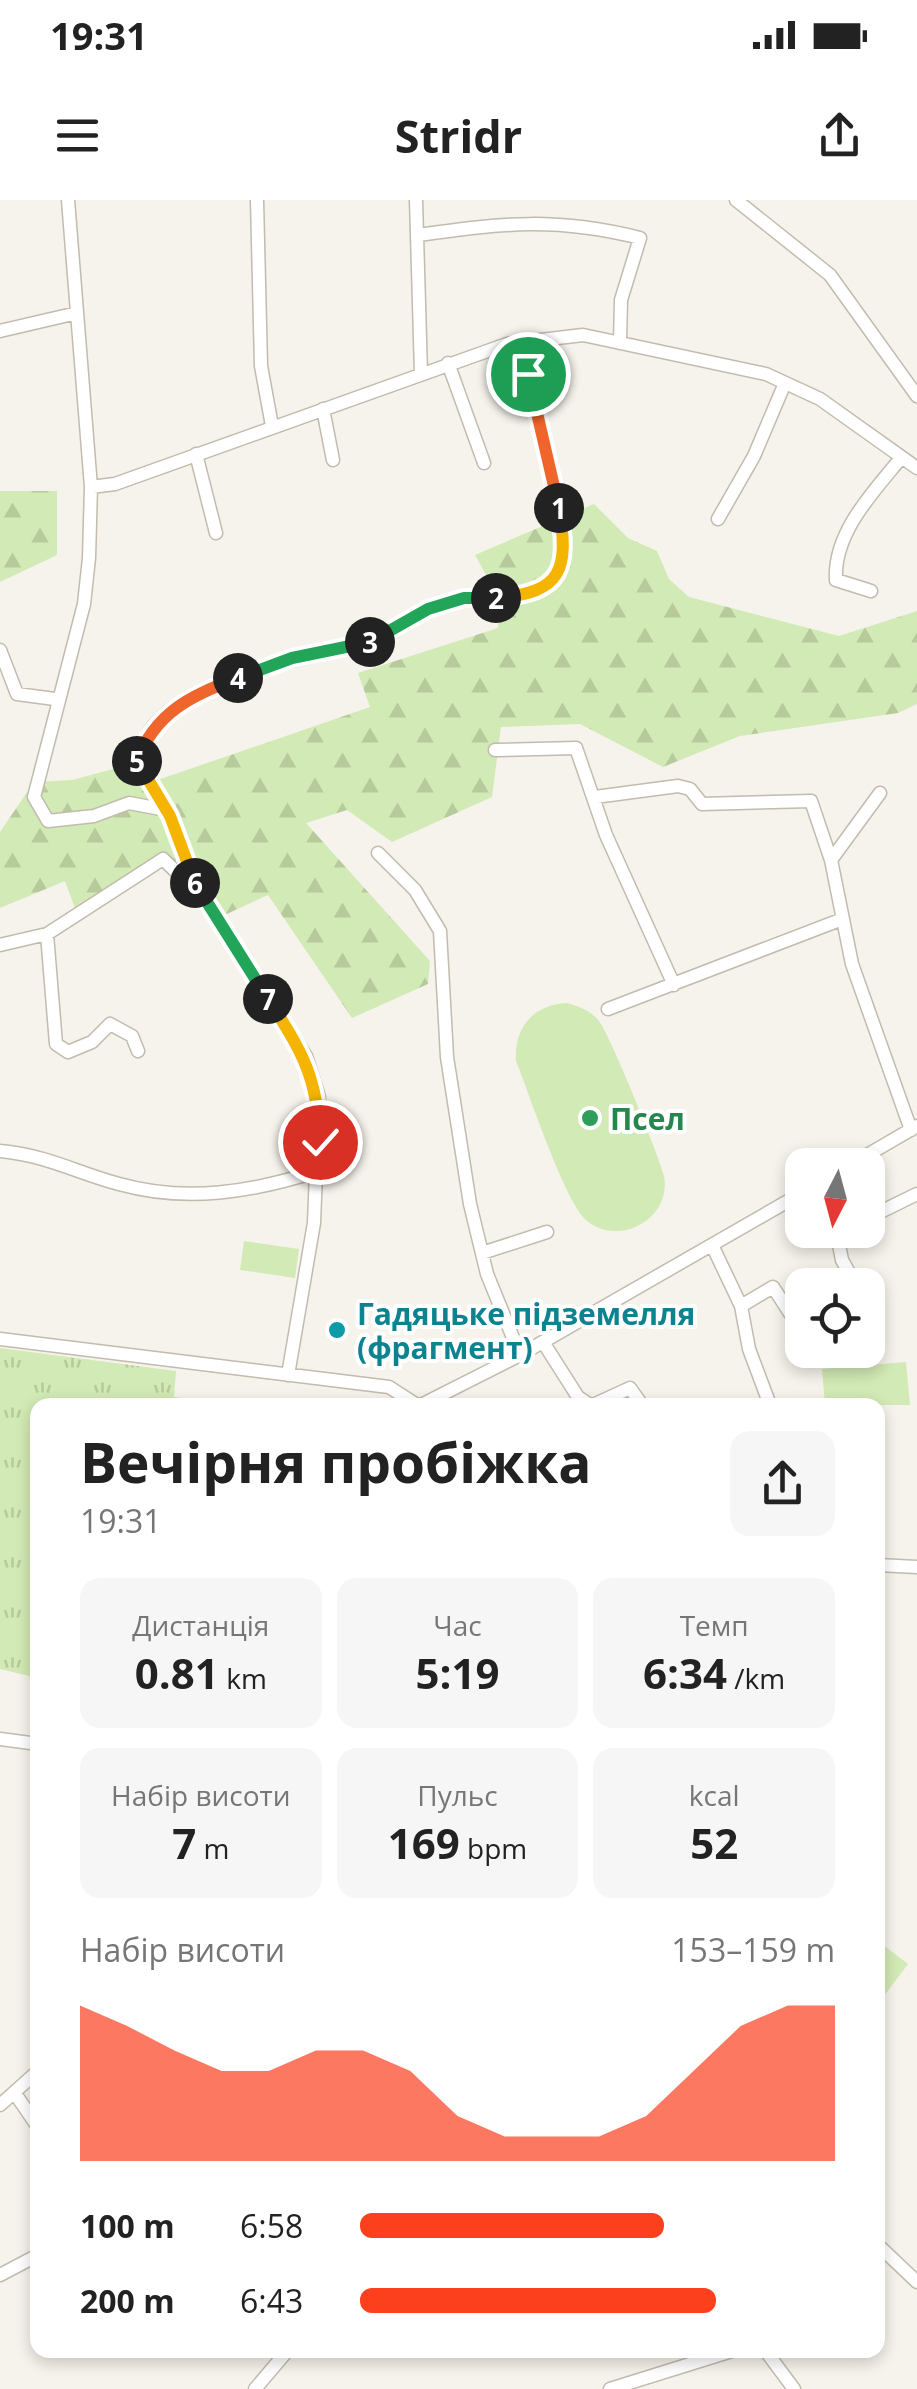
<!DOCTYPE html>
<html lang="uk">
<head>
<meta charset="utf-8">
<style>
	:root { --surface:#fff; --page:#f6f6f6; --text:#222; --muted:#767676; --accent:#fc3f1d }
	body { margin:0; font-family:"Open Sans",sans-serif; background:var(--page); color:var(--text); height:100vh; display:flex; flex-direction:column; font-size:38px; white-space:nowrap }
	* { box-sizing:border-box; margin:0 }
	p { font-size:32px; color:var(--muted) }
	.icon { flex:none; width:55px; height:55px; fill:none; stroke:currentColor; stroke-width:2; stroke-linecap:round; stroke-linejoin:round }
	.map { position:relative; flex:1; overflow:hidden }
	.details { position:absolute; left:30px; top:1198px; width:855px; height:960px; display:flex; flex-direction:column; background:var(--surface); border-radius:20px; box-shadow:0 5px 15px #0003 }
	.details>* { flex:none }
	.needle { width:65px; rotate:186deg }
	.fabs { position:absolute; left:785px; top:948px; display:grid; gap:20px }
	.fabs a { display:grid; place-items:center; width:100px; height:100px; border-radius:20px; background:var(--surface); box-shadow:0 5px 15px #0003; font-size:50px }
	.pin { position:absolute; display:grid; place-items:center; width:85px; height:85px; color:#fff; margin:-42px; border:5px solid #fff; border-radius:50%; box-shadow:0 2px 10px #0007 }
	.km { position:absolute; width:50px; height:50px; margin:-25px; border-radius:50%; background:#222; color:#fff; font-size:28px; line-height:50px; text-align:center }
	.round { display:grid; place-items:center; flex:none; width:105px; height:105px; border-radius:20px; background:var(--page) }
	.summary { display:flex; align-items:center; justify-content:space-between; height:170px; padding:0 50px }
	h1 { font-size:55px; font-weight:700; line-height:75px }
	.figures { display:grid; grid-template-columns:repeat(3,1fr); gap:15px; height:170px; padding:10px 50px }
	.figures div { display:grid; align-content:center; border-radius:20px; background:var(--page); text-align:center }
	.figures b { font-size:42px; font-weight:700 }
	.figures small { font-size:28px; font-weight:400 }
	.figures p { font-size:28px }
	.chart { height:280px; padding:20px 50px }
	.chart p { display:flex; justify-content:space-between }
	.chart svg { width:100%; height:180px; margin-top:10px; fill:var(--accent); opacity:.7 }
	ul { padding:0 50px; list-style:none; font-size:32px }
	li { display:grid; grid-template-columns:160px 120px 1fr; align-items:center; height:75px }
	li i { height:25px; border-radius:12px; background:var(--accent) }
	.status { display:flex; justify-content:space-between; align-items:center; height:70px; padding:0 50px; background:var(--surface); direction:ltr }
	.status svg { height:28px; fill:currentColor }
	header { display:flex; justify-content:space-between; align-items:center; height:130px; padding:0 50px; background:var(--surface); font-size:45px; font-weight:700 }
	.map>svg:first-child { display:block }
	.forest { fill:url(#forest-firs) }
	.park { fill:url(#park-tufts) }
	.pitch { fill:#d2eab5 }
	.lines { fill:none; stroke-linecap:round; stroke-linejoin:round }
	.minor-casing { stroke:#c2bbae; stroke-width:15 }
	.minor { stroke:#fff; stroke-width:12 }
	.split-1-casing { stroke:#fff; stroke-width:20 }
	.split-2-casing { stroke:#fff; stroke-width:20 }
	.split-3-casing { stroke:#fff; stroke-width:20 }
	.split-4-casing { stroke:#fff; stroke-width:20 }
	.split-5-casing { stroke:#fff; stroke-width:20 }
	.split-6-casing { stroke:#fff; stroke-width:20 }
	.split-7-casing { stroke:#fff; stroke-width:20 }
	.split-8-casing { stroke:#fff; stroke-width:20 }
	.split-1 { stroke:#f0652b; stroke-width:12 }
	.split-2 { stroke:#f5b400; stroke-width:12 }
	.split-3 { stroke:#22a559; stroke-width:12 }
	.split-4 { stroke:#22a559; stroke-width:12 }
	.split-5 { stroke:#f0652b; stroke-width:12 }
	.split-6 { stroke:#f5b400; stroke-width:12 }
	.split-7 { stroke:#22a559; stroke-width:12 }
	.split-8 { stroke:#f5b400; stroke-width:12 }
	.leisure-dot { fill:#2e9e5b; stroke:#fff; stroke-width:4 }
	.culture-dot { fill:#0f9aa8; stroke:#fff; stroke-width:4 }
	.labels { text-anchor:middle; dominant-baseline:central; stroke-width:8; stroke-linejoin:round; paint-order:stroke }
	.leisure-label { font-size:30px; font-weight:bold; fill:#27864d; stroke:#fff; text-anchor:start }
	.culture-label { font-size:30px; font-weight:bold; fill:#0d838f; stroke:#fff; text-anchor:start }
</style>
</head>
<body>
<div class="status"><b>19:31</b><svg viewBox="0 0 49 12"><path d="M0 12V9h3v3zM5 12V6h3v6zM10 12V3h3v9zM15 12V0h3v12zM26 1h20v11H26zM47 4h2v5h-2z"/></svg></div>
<header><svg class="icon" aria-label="menu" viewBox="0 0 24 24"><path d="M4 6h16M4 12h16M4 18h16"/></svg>Stridr<svg class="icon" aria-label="share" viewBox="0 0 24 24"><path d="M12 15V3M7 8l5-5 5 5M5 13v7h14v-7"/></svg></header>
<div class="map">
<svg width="917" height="2189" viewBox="0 0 917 2189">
	<defs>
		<pattern id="forest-firs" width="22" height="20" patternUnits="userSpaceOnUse" patternTransform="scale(2.5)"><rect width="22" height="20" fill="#d2eab5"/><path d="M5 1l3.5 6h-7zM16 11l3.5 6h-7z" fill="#b6ca9c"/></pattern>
		<pattern id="park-tufts" width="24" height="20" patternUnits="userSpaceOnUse" patternTransform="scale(2.5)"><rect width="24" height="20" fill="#d2eab5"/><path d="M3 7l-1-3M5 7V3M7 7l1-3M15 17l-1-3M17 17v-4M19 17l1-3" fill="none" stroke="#b6ca9c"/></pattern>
	</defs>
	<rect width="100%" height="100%" fill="#f6f3ec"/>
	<path class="forest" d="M0,291H57V355L0,382Z
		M594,304L628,338L657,351L669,379L689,397L839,436L917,411V504L898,513L740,536L663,567L580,524L501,527L492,597L392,642L347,610L306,623L430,761L428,784L352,818L268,695L216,719L163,659L77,714L65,681L0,708V632L34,582L72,580L136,563L149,583L370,507L358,473L498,428L499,398L475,355Z"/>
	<path class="park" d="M0,1148L176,1171L174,1197L241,1204L38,1205L37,1478L0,1469Z"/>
	<path class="pitch" d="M567,803C580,807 590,810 599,821C610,835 660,958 664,976C672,1019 619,1047 587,1021C565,1003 529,893 516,861C514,827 533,805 567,803Z
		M244,1041L299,1049L295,1078L240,1070Z
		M906,1162L910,1205H825L822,1169Z
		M878,1741L908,1764L878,1804Z"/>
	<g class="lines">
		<g class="minor-casing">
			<path id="minor" d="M68,0L91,287L89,358L84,404L34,597L48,621L94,616L129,603L166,610
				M257,0L261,166L272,226
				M416,0L421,173
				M736,0L830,75L917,196
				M418,35C504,23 555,17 640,38L621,100L620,143
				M0,131L77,113
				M448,163L484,263
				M323,209L333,260
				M196,254L216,333
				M91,287L115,284L507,144L583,135L766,174L820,199L917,268
				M718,319L754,256L785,183
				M871,391L836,380C833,333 874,291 901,258
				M0,450L17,494L55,499
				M495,550L576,548L606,635L674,785
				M595,597L678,586L690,589L702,604L811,601L831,660L852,764L911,930
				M378,653L415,690L440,731L447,857L470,1004L487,1074L520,1155
				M831,660L880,593
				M200,695L170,616L136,563C141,549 146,534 156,523C201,472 306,460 367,443C402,433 426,404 463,398C505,392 529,407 561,371L564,337L524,140
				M47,734L56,844L68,852L92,842L110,824L132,836L138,851
				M0,745L47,734L163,659L200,695L306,856L319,897L314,1023L288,1175
				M608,809L840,720
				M0,951C50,956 74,972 119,984C187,1003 252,992 318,971
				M850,965L917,926
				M868,1018L917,994
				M836,1030L842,1060L856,1085
				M712,1045L741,1106L773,1087L793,1118L802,1113
				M482,1053L547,1032
				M741,1106L749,1149L770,1205
				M0,1139L389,1187L417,1205
				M543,1142L578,1197L590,1205
				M421,1205L520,1155L802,993
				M593,1205L630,1188L642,1205
				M878,1365L917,1367
				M0,1539L38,1544
				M16,1895L38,1927
				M0,1905L38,1871
				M878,2045L917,2082
				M0,2075L38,2055
				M765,2150L794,2189
				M255,2189L288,2150
				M610,2189L735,2150"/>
		</g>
		<use href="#minor" class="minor"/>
	</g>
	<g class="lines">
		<g class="split-1-casing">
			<path id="split-1" d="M528,174L559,308"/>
		</g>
		<g class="split-2-casing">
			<path id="split-2" d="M496,398C563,393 569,369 559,308"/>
		</g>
		<g class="split-3-casing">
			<path id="split-3" d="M370,442L428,409L464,398H496"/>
		</g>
		<g class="split-4-casing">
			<path id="split-4" d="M238,478L292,458L370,442"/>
		</g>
		<g class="split-5-casing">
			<path id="split-5" d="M137,561C155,513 191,495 238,478"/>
		</g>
		<g class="split-6-casing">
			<path id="split-6" d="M137,561L170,616L195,683"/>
		</g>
		<g class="split-7-casing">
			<path id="split-7" d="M195,683L268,799"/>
		</g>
		<g class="split-8-casing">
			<path id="split-8" d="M268,799C302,851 318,878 320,942"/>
		</g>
		<use href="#split-1" class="split-1"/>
		<use href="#split-2" class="split-2"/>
		<use href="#split-3" class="split-3"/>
		<use href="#split-4" class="split-4"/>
		<use href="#split-5" class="split-5"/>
		<use href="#split-6" class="split-6"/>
		<use href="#split-7" class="split-7"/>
		<use href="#split-8" class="split-8"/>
	</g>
	<circle class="leisure-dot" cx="590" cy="918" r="10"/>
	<circle class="culture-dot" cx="337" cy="1130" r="10"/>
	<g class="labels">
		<g class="leisure-label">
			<text x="610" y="918">Псел</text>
		</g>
		<g class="culture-label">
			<text x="357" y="1113">Гадяцьке підземелля<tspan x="357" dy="34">(фрагмент)</tspan></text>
		</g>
	</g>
</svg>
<div class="fabs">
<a><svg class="needle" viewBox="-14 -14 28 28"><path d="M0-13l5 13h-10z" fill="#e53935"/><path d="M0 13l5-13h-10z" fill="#767676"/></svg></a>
<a><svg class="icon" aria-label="locate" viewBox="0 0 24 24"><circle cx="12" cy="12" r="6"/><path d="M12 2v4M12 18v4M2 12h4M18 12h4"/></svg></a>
</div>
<div class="pin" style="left:528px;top:174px;background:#1e9e55"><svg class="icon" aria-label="arrive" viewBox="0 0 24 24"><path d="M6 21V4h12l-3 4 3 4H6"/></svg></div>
<div class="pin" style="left:320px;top:942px;background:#d93025"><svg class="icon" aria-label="check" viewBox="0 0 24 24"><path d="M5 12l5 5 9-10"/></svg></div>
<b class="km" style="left:559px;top:308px">1</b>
<b class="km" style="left:496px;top:398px">2</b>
<b class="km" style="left:370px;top:442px">3</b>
<b class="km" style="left:238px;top:478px">4</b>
<b class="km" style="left:137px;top:561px">5</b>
<b class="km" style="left:195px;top:683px">6</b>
<b class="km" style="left:268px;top:799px">7</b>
<section class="details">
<div class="summary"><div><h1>Вечірня пробіжка</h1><p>19:31</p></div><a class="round"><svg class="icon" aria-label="share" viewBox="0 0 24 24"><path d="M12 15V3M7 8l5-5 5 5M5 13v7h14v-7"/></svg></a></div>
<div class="figures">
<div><p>Дистанція</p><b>0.81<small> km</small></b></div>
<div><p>Час</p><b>5:19</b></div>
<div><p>Темп</p><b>6:34<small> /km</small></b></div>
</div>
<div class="figures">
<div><p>Набір висоти</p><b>7<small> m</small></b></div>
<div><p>Пульс</p><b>169<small> bpm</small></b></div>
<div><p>kcal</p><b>52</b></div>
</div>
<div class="chart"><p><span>Набір висоти</span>153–159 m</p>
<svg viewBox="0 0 160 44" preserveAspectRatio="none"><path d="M0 44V6L10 11L20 17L30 22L40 22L50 17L60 17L70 22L80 33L90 38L100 38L110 38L120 33L130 22L140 11L150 6L160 6V44z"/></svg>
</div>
<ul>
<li><b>100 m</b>6:58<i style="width:64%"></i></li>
<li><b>200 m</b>6:43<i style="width:75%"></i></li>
</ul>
</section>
</div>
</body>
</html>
